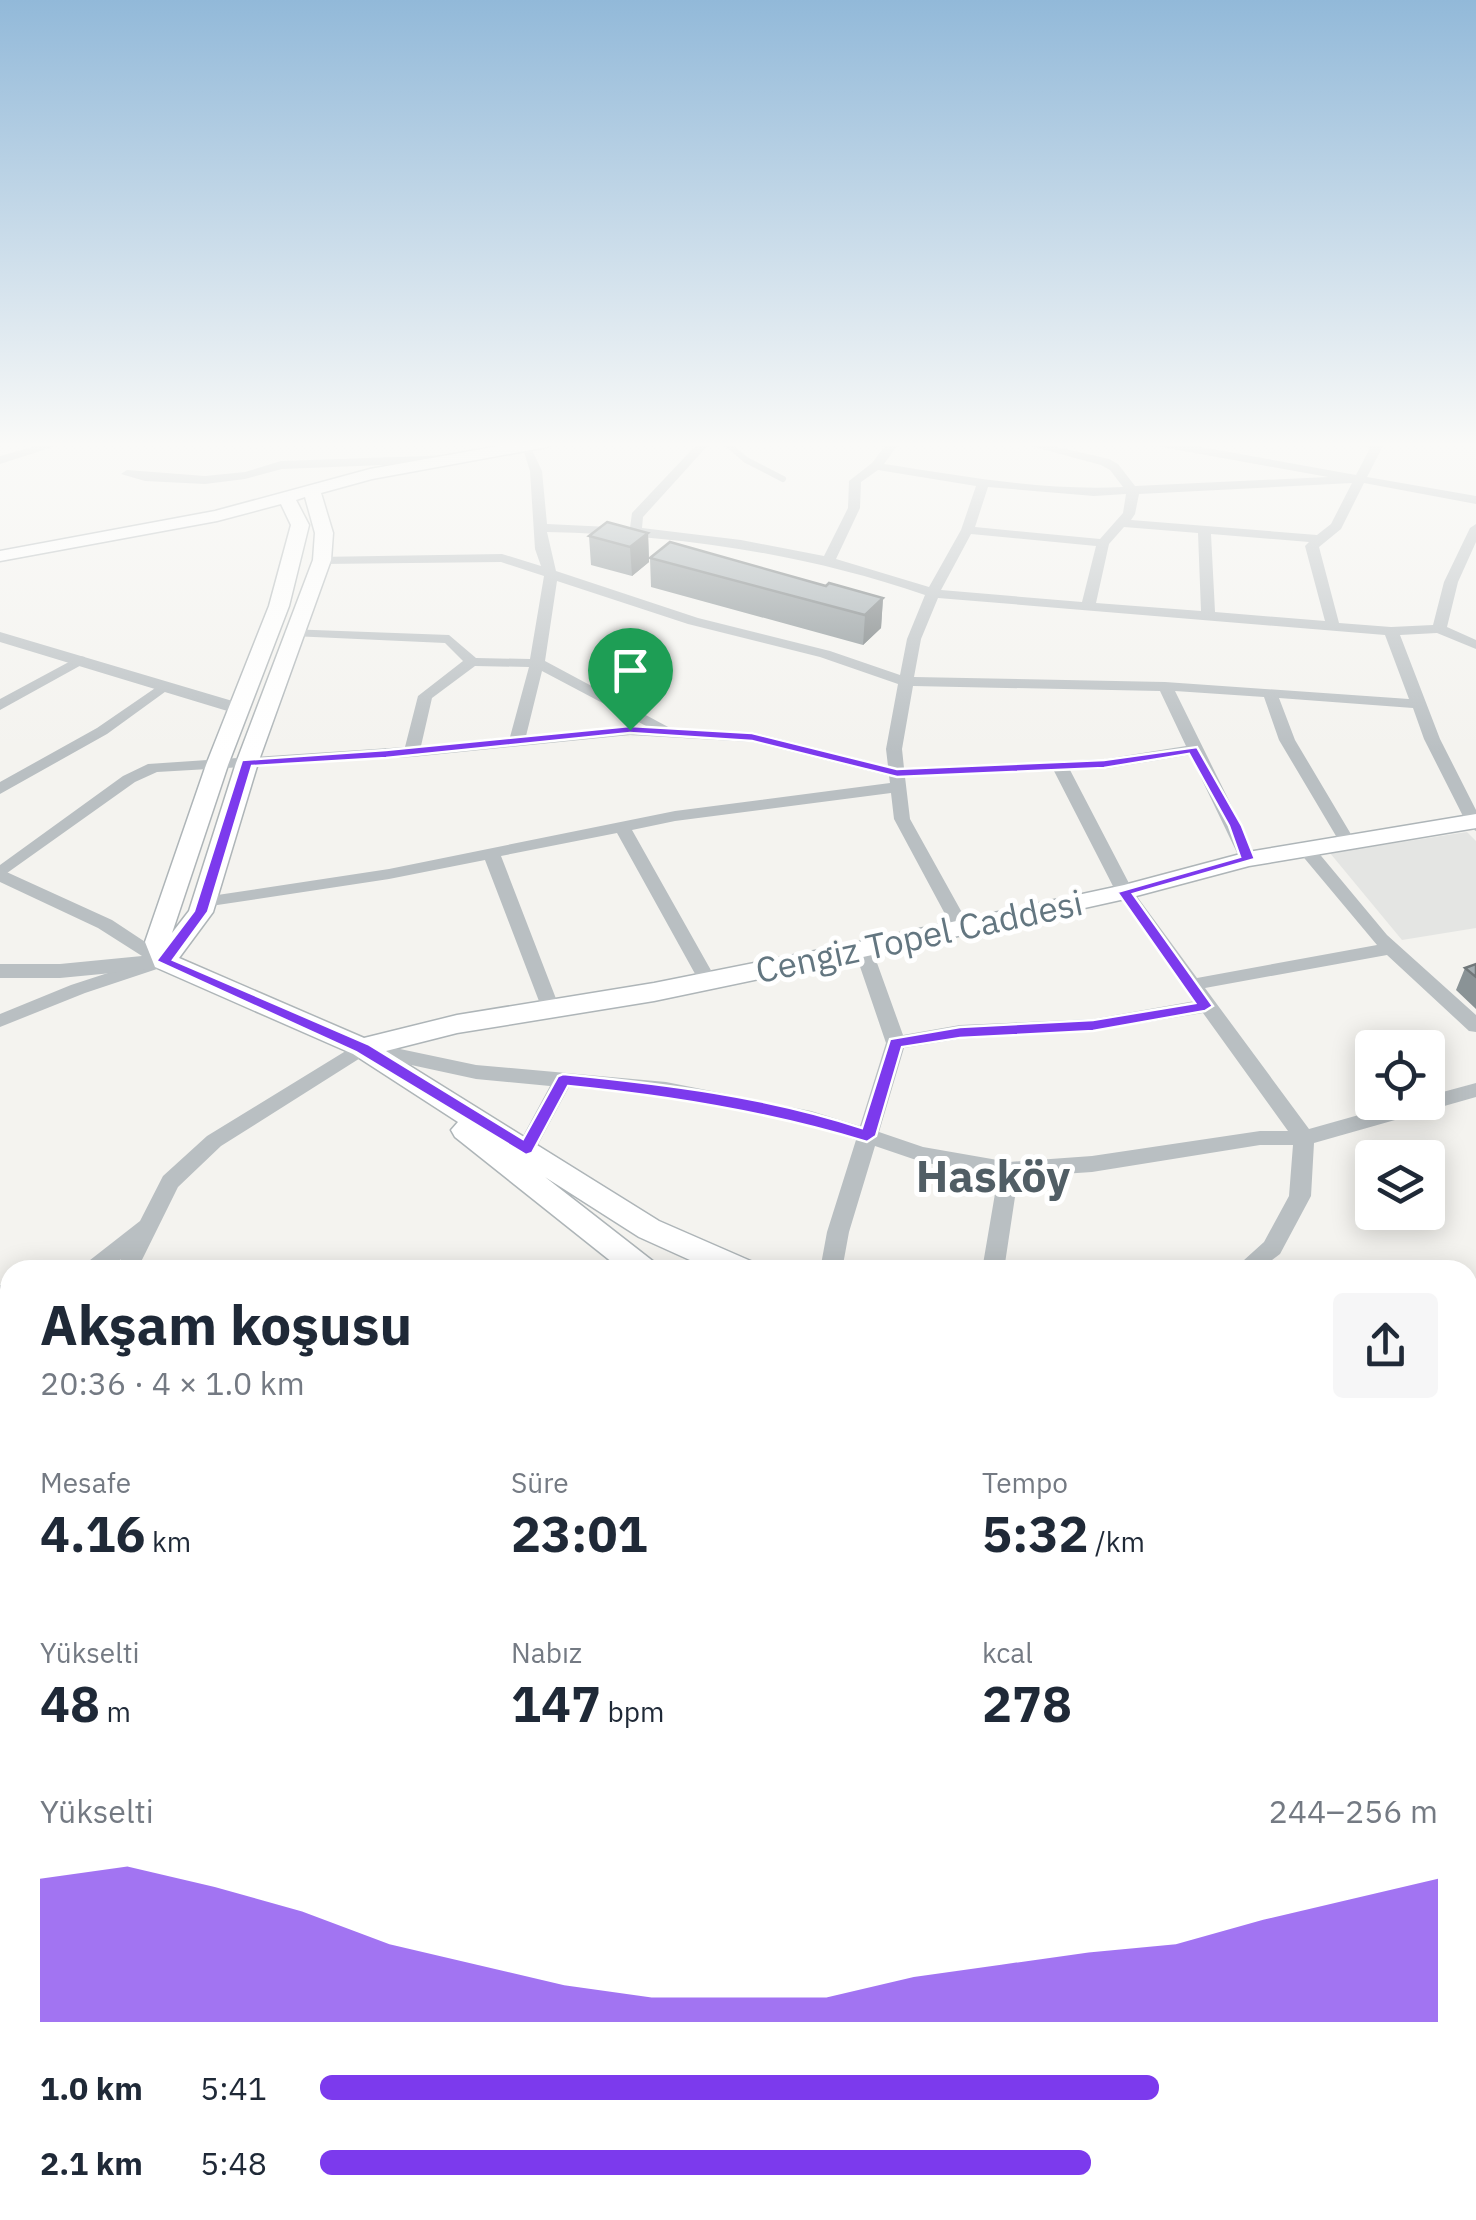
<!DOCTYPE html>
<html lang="tr">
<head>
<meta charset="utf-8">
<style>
	:root { --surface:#fff; --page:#f6f6f7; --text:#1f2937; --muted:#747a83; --accent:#7c3aed }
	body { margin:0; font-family:"IBM Plex Sans",sans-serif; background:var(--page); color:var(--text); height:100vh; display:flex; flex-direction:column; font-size:38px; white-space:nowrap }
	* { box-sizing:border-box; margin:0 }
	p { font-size:32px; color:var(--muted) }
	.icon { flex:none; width:55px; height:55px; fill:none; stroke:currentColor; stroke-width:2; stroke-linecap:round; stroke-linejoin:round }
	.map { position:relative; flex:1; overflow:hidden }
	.panel { position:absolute; left:0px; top:1260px; width:1478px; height:960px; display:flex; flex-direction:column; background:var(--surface); border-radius:30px 30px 0 0; box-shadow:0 5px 25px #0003 }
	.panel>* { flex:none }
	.tools { position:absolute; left:1355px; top:1030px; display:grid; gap:20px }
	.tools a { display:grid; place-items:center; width:90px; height:90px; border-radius:10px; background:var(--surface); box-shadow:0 5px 25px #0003; font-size:50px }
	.pin { position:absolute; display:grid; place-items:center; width:85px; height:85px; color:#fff; margin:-102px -42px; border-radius:50% 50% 50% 0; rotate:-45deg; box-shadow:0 0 10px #0007 }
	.pin .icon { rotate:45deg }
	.round { display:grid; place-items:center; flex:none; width:105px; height:105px; border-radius:10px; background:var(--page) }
	.overview { display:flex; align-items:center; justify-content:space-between; height:170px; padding:0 40px }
	h1 { font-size:55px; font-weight:700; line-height:75px }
	.metrics { display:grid; grid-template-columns:repeat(3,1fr); gap:15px; height:170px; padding:10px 40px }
	.metrics div { display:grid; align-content:center }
	.metrics b { font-size:50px; font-weight:700 }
	.metrics small { font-size:28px; font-weight:400 }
	.metrics p { font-size:28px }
	.chart { height:280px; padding:20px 40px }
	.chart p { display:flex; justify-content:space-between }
	.chart svg { width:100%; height:180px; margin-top:10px; fill:var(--accent); opacity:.7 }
	ul { padding:0 40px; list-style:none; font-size:32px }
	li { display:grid; grid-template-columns:160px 120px 1fr; align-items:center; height:75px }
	li i { height:25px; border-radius:12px; background:var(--accent) }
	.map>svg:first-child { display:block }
	.built { fill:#e4e5e3 }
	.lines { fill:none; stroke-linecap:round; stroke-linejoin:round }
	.secondary-casing { stroke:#aeb5b8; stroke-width:3 }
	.service { stroke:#b9bfc2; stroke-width:6 }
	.minor { fill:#b9bfc2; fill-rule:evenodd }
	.tertiary { fill:#b9bfc2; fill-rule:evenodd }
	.secondary { fill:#fff; fill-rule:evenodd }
	.wall { fill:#8a9396 }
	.shaded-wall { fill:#71787a }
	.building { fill:#a1abaf; stroke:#71787a; stroke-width:2.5 }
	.route { fill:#7c3aed; stroke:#fff; stroke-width:2.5; fill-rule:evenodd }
	.labels { text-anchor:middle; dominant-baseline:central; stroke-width:10; stroke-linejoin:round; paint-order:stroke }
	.street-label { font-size:35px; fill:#637680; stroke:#fff }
	.district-label { font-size:45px; font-weight:bold; fill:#515e65; stroke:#fff }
</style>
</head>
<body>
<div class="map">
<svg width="1476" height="2220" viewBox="0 0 1476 2220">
	<rect width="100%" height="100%" fill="#f4f3ef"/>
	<path class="built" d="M1467,832L1476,841V928L1402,940L1330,853Z"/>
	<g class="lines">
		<g class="secondary-casing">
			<path id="secondary" d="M521,442H555L547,447L372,479L321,493L333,533L331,560L258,763L213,912L179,958L364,1038L457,1015L654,983L845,945L1124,885L1248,852L1476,814V828L1249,866L1125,899L845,961L654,1001L457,1033L386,1051L659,1221L753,1262L757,1270H712L639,1237L545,1177L654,1262L658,1270H622L455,1137L451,1130L458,1122L353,1054L155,967L145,942L206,765L269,606L291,525L281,504L217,521L0,561V551L215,511L370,469ZM305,497L315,533L313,560L236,763L189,911L172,933L228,765L289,606L309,525L296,500Z
				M1468,1351H1476V1377H1468Z
				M1468,1397H1476V1425H1468Z"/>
		</g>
		<path class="service" d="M725,442L746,460L783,479"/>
		<path class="minor" d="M50,442H68L0,464V456Z
			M699,442H711L643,517L642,528L741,540L824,556L848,508L849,481L872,463L888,442H900L884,464C962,476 1043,491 1123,487L1110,470L1101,465L1016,442H1036L1109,459L1118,464L1135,486L1328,477L1156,446L1150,442H1174L1356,475L1370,448L1348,442H1385L1367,477L1476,496V504L1364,483L1341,529L1319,547L1339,623L1391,627L1433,625L1444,582L1470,528L1476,524V542L1458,582L1447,627L1476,640V649L1437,633L1400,635L1440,739L1476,810V831L1468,826L1424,739L1413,708L1279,698L1295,740L1355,841L1347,846L1339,841L1279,740L1264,697L1175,691L1247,837L1256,859L1248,864L1240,859L1190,755L1105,769L1070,770L1133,891L1197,978L1377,945L1300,853L1298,849L1306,844L1312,845L1387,935L1476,1015V1032L1469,1031L1387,955L1205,988L1309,1129L1405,1102H1428V1096L1476,1083V1097L1314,1143L1311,1196L1280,1254L1259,1270H1233L1264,1242L1289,1196L1293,1145H1260L1092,1172L1018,1177L1004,1270H982L998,1176L922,1162L875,1146L849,1232L842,1270H820L827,1232L856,1140C763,1110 666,1096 569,1087L533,1154H519L516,1149L550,1086L476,1079L365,1055L221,1146L178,1187L137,1270H115L121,1259L108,1270H82L85,1264L140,1221L163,1176L207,1136L362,1041L476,1065L666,1082L811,1111L860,1126L886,1043L854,949L857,945H869L872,949L903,1035L960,1025L1093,1019L1195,1001L1116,892L1054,771L905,777L910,819L970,927L961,933L952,927L894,819L891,793L675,821L632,830L717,981L708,987L699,981L617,833L501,856L560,1009L551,1015L542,1009L485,860L389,879L204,907L195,902L204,897L389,869L675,811L890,783L889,776L752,742L630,735L412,757L157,772L135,782L0,878V865L123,776L148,764L405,747L418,696L463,661L445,643L292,636L285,632L287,629L449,635L476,658L530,659L544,576L501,562L322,564L315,560L317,557L502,554L541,566L535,549L530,471L522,446H530L542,471L547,524L630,528L632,513ZM878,470L976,486L961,530L929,587L836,559L860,508L861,482ZM1352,483L1331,524L1317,535L1131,520L1135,514L1139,494ZM988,487L1094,496L1126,494L1123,513L1100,539L975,527ZM1124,527L1198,533L1201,611L1096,603L1109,544ZM547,532C677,535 802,553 925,595L907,639L900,675L830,651L698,618L556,571ZM971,534L1096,546L1082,602L941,590ZM1211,534L1309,542L1305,546L1325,621L1215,612ZM557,581L688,624L820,657L898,684L886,749L888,766L752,732L670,728L545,661ZM938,598L1385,635L1409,699L1165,682L914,677L921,639ZM475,666L529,667L510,737L421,746L432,698ZM542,671L646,726L526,736ZM913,686L1160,691L1186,746L1105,759L904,768L902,749ZM1203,1013L1288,1131H1260L1092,1156L1009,1162L923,1147L879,1132L904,1048L960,1039L1093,1031Z
			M455,455L459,456V462L282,469L245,479L205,484L145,481L121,474L127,470L205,476L245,472L281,461Z
			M80,656L85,657V663L0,710V699Z
			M164,682L169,683V689L107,734L0,794V782L97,728Z
			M157,957L163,959L166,963L163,967L85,993L0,1027V1014L71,985Z
			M0,1285H10V1303H0Z
			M1476,1292V1372L1470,1374L1468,1296Z
			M10,1311V1331L0,1335V1315Z
			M1468,1432L1476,1434V1458L1468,1455Z
			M10,1561V1623L0,1628V1567Z
			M1468,1686L1476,1687V1713L1468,1712Z
			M229,2210H263L259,2220H225Z"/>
		<path class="tertiary" d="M0,632L246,705L248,709L240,714L234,713L0,642Z
			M0,869L112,920L174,961L164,968L60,978H0V964H60L142,956L98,928L0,882Z
			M1468,1646L1476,1649V1681L1468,1677Z
			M0,1813L10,1814V1846L0,1845Z
			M1468,2055H1476V2091H1468Z"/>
		<use href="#secondary" class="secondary"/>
	</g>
	<path class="wall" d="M648,533L649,562L632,576L591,565L589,536Z
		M650,558L826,586L883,598L881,628L863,645L651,587Z
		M1476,964V1009L1456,990L1465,968Z"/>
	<path class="shaded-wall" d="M648,533L649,562L632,576L630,547Z
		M883,598L881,628L863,645L865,615Z"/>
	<path class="building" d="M607,522L648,533L630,547L589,536Z
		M670,542L826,586L829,583L883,598L865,615L650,558Z
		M1476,964V977L1465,968Z"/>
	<linearGradient id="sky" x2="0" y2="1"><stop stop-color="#92b9d9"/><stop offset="0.59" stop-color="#fafaf8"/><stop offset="1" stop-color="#fafaf8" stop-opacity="0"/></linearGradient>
	<rect width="1476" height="753" fill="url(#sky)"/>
	<path class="route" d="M630,726L752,733L897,769L1104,760L1197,747L1242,826L1255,859L1133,894L1213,1006L1205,1011L1093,1031L960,1038L902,1047L876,1136L867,1142C769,1112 670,1096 568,1086L532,1153L526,1155L356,1052L156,961L194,911L242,760L386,750ZM630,733L752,741L897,777L1104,768L1189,754L1229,826L1240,857L1117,892L1195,1003L1093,1020L960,1027L890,1039L862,1128C765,1096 664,1084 563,1074L558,1076L523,1139L368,1044L173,960L208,912L252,766L386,758Z"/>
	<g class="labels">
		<g class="street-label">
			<text transform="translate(919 936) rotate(-12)">Cengiz Topel Caddesi</text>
		</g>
		<g class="district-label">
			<text x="993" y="1175">Hasköy</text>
		</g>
	</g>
</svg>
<div class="tools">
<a><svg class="icon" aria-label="locate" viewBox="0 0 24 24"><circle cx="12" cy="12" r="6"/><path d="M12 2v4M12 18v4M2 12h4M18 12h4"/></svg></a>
<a><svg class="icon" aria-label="layers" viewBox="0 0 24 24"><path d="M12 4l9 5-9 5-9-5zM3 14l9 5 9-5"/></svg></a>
</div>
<div class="pin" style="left:630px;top:730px;background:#1e9e55"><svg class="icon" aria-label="arrive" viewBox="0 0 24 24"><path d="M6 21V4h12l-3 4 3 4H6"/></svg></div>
<section class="panel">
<div class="overview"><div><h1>Akşam koşusu</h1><p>20:36 · 4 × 1.0 km</p></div><a class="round"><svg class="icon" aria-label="share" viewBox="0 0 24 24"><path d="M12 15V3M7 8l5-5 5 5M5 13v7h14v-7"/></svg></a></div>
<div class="metrics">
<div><p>Mesafe</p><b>4.16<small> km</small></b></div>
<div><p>Süre</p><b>23:01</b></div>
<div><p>Tempo</p><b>5:32<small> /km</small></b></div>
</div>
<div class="metrics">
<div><p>Yükselti</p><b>48<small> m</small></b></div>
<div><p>Nabız</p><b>147<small> bpm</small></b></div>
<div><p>kcal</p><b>278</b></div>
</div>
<div class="chart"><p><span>Yükselti</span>244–256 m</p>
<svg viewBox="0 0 160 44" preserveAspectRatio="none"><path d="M0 44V9L10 6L20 11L30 17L40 25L50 30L60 35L70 38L80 38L90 38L100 33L110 30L120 27L130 25L140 19L150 14L160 9V44z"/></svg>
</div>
<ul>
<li><b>1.0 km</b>5:41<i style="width:75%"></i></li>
<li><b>2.1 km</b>5:48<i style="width:69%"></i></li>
</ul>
</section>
</div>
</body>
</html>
